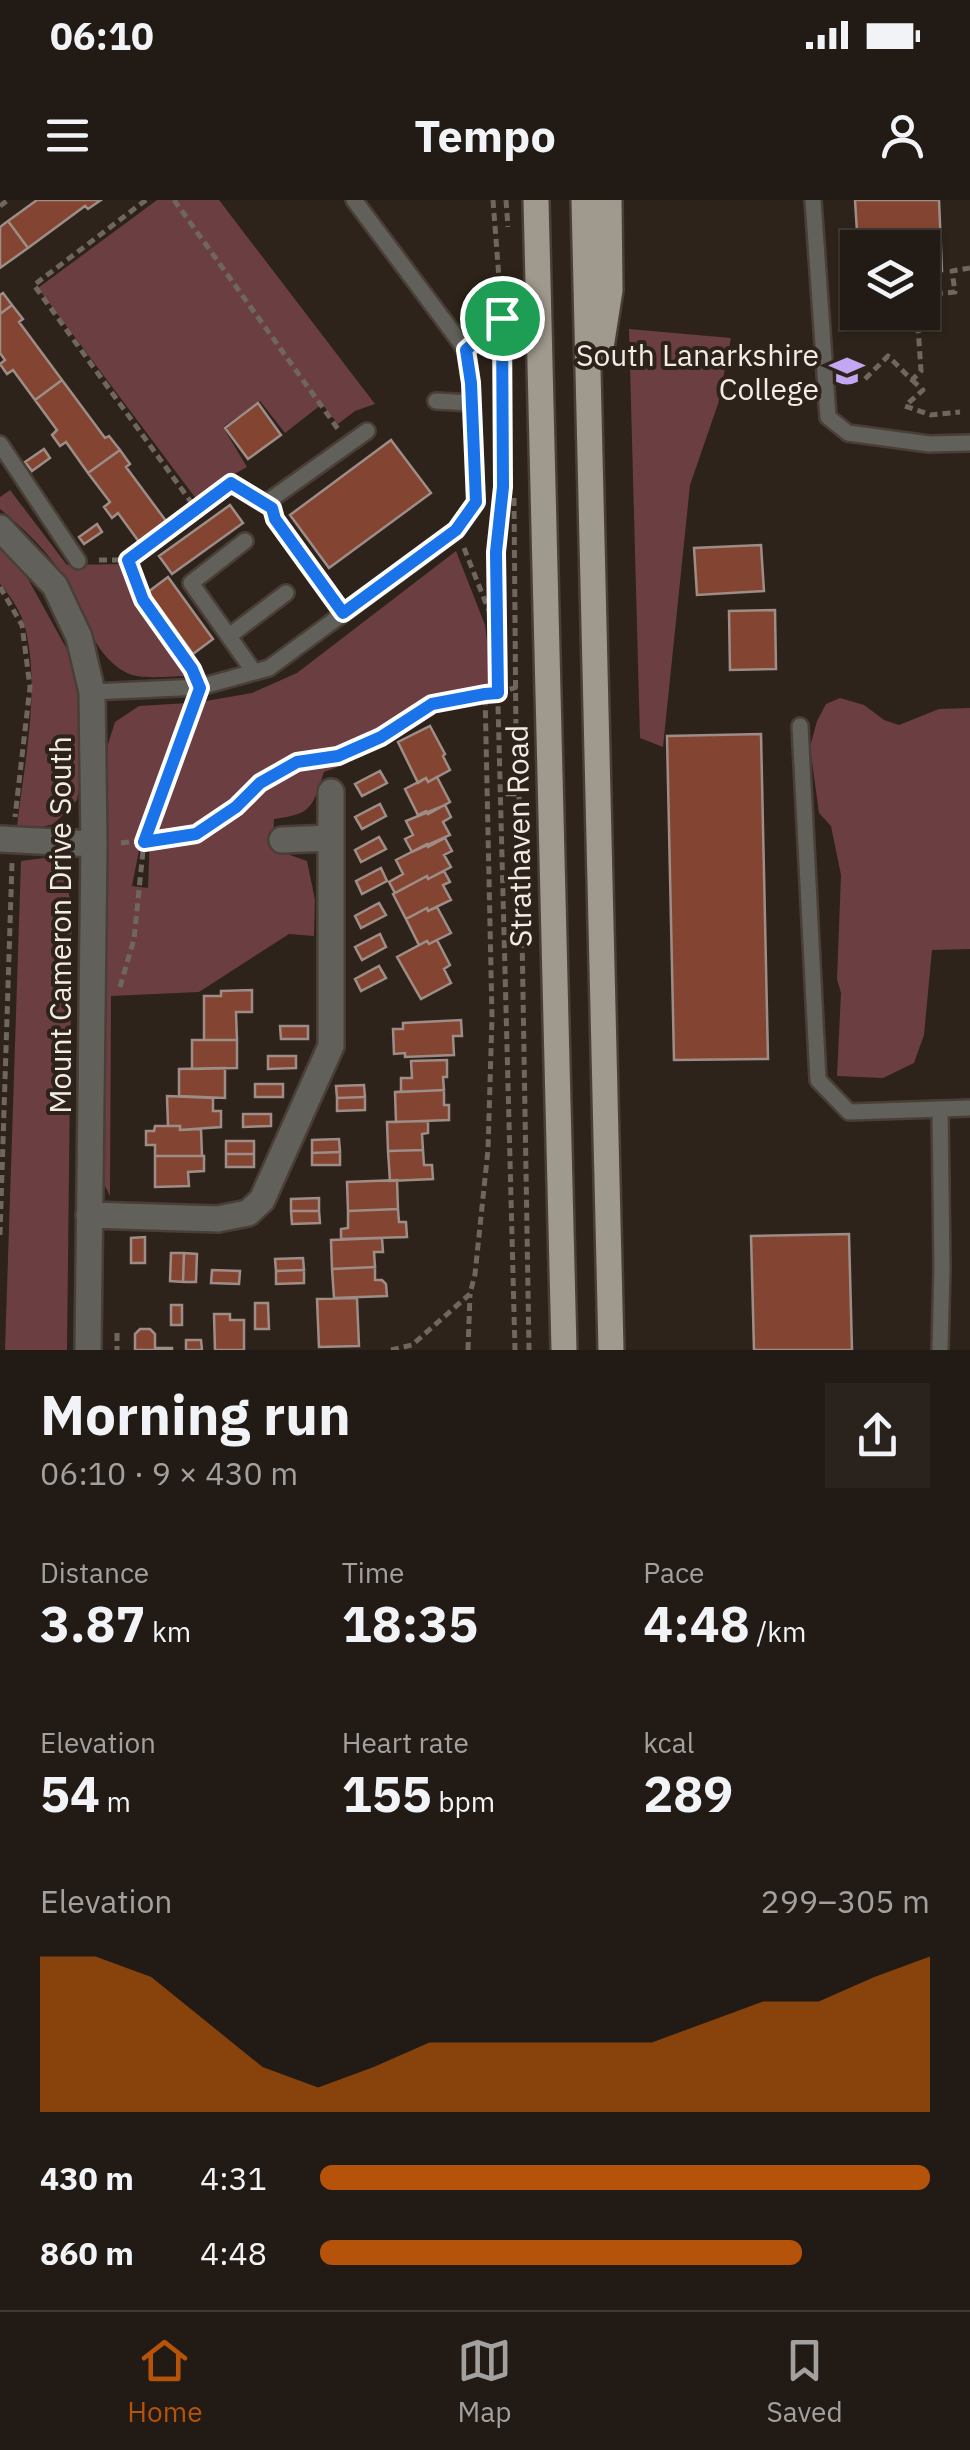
<!DOCTYPE html>
<html lang="en">
<head>
<meta charset="utf-8">
<style>
	:root { --surface:#221a14; --page:#2a231d; --text:#f1f3f6; --muted:#a2a1a0; --line:#3f3834; --accent:#b45309 }
	body { margin:0; font-family:"IBM Plex Sans",sans-serif; background:var(--page); color:var(--text); height:100vh; display:flex; flex-direction:column; font-size:38px; white-space:nowrap }
	* { box-sizing:border-box; margin:0 }
	p { font-size:32px; color:var(--muted) }
	.icon { flex:none; width:55px; height:55px; fill:none; stroke:currentColor; stroke-width:2; stroke-linecap:round; stroke-linejoin:round }
	.map { position:relative; height:1150px; overflow:hidden }
	.side { display:flex; flex-direction:column; background:var(--surface); flex:1 }
	.side>* { flex:none }
	.tools { position:absolute; left:840px; top:30px; display:grid; gap:20px }
	.tools a { display:grid; place-items:center; width:100px; height:100px; border-radius:0px; background:var(--surface); box-shadow:0 2px 8px #0004,0 0 0 2px var(--line); font-size:50px }
	.pin { position:absolute; display:grid; place-items:center; width:85px; height:85px; color:#fff; margin:-42px; border:5px solid #fff; border-radius:50%; box-shadow:0 2px 10px #0007 }
	.round { display:grid; place-items:center; flex:none; width:105px; height:105px; border-radius:0px; background:var(--page) }
	.head { display:flex; align-items:center; justify-content:space-between; height:170px; padding:0 40px }
	h1 { font-size:55px; font-weight:800; line-height:75px }
	.stats { display:grid; grid-template-columns:repeat(3,1fr); gap:15px; height:170px; padding:10px 40px }
	.stats div { display:grid; align-content:center }
	.stats b { font-size:50px; font-weight:800 }
	.stats small { font-size:28px; font-weight:400 }
	.stats p { font-size:28px }
	.chart { height:280px; padding:20px 40px }
	.chart p { display:flex; justify-content:space-between }
	.chart svg { width:100%; height:180px; margin-top:10px; fill:var(--accent); opacity:.7 }
	ul { padding:0 40px; list-style:none; font-size:32px }
	li { display:grid; grid-template-columns:160px 120px 1fr; align-items:center; height:75px }
	li i { height:25px; border-radius:12px; background:var(--accent) }
	.status { display:flex; justify-content:space-between; align-items:center; height:70px; padding:0 50px; background:var(--surface); direction:ltr }
	.status svg { height:28px; fill:currentColor }
	header { display:flex; justify-content:space-between; align-items:center; height:130px; padding:0 40px; background:var(--surface); font-size:45px; font-weight:800 }
	.tab-bar { display:flex; justify-content:space-around; align-items:center; height:140px; border-top:2px solid var(--line); background:var(--surface); font-size:28px; color:var(--muted) }
	.tab-bar a { display:grid; justify-items:center; gap:5px }
	.tab-bar .selected { color:var(--accent) }
	.map>svg:first-child { display:block }
	.green { fill:#6b3e42 }
	.building { fill:#834531; stroke:#9e8d87; stroke-width:2.5 }
	.lines { fill:none; stroke-linecap:round; stroke-linejoin:round }
	.lane-casing { stroke:#493f37; stroke-width:20 }
	.street-casing { stroke:#493f37; stroke-width:30 }
	.primary-casing { stroke:#493f37; stroke-width:30 }
	.path { stroke:#6f665e; stroke-width:5; stroke-dasharray:8 5; stroke-linecap:butt }
	.lane { stroke:#62605a; stroke-width:15 }
	.street { stroke:#62605a; stroke-width:25 }
	.primary { stroke:#9f9a8d; stroke-width:25 }
	.route-casing { stroke:#fff; stroke-width:20 }
	.route { stroke:#1a73e8; stroke-width:12 }
	.labels { text-anchor:middle; dominant-baseline:central; stroke-width:8; stroke-linejoin:round; paint-order:stroke }
	.poi-label { font-size:30px; fill:#f3ece6; stroke:#2d231a; text-anchor:end }
	.street-label { font-size:30px; fill:#f3ece6; stroke:#2d231a }
</style>
</head>
<body>
<div class="status"><b>06:10</b><svg viewBox="0 0 49 12"><path d="M0 12V9h3v3zM5 12V6h3v6zM10 12V3h3v9zM15 12V0h3v12zM26 1h20v11H26zM47 4h2v5h-2z"/></svg></div>
<header><svg class="icon" aria-label="menu" viewBox="0 0 24 24"><path d="M4 6h16M4 12h16M4 18h16"/></svg>Tempo<svg class="icon" aria-label="person" viewBox="0 0 24 24"><circle cx="12" cy="8" r="4"/><path d="M4 21q1-7 8-7t8 7"/></svg></header>
<div class="map">
<svg width="970" height="1150" viewBox="0 0 970 1150">
	<rect width="100%" height="100%" fill="#2d231a"/>
	<path class="green" d="M157,0H219L375,204L355,211L338,224L322,204L285,233L260,201L223,227L247,267L231,276L197,300L38,88Z
		M629,129L731,138L718,204L690,285L663,547L640,538Z
		M10,290L67,365L125,364L138,400L189,476C173,476 140,480 127,473C88,453 84,404 60,371C43,347 22,327 0,309V297Z
		M0,344L28,379L69,453L78,494L80,582L77,600L54,624L41,627L17,626C24,566 40,491 26,431C23,415 11,396 0,384Z
		M456,351L485,425L493,487L449,491L424,501L367,536L348,563L324,572C312,607 313,614 274,619L273,649L307,661L315,700L314,736L289,734L199,792L111,796L110,996L101,978L104,670L108,544L115,522L139,506L188,503L142,635L132,686L148,688L150,633L200,502L252,493L297,473Z
		M840,498L864,505L884,520L899,525L939,509L970,508V749L932,750L924,835L914,863L883,878L837,876L841,793L837,779L841,675L831,626L819,613L810,547L817,521L826,504Z
		M44,658L59,667L72,703L67,1150H5L21,661Z"/>
	<path class="building" d="M37,0H101L88,9L85,6L28,48L8,21Z
		M855,0H939L942,71H922V48H858Z
		M8,21L28,48L0,68V27Z
		M3,93L12,105L0,114V95Z
		M12,105L23,119L19,122L62,180L35,200L13,170L7,174L0,164L5,160L0,153V114Z
		M62,180L105,238L109,236L120,250L88,273L66,242L60,246L52,235L57,230L35,200Z
		M258,203L281,235L248,259L225,228Z
		M391,240L431,293L329,368L290,315Z
		M44,249L50,258L32,271L25,262Z
		M120,250L130,264L126,267L169,325L142,346L118,313L112,318L104,307L110,302L88,273Z
		M230,305L243,323L172,374L159,356Z
		M97,324L102,332L84,344L79,337Z
		M761,345L764,391L697,395L694,348Z
		M168,377L213,439L193,454L148,392Z
		M775,410L776,469L730,470L729,411Z
		M430,526L445,554L443,556L450,570L428,582L426,578L418,583L398,542Z
		M761,534L768,859L674,860L667,536Z
		M380,571L387,583L362,596L355,584Z
		M437,577L450,602L428,614L426,611L418,615L405,589L426,578L428,582Z
		M507,579H514L515,595H507Z
		M380,604L386,616L362,629L355,617Z
		M445,605L451,617L443,622L450,635L412,652L405,639L413,635L406,621Z
		M379,637L386,649L361,662L355,650Z
		M445,638L452,651L444,655L451,667L428,679L427,676L395,693L389,682L403,674L396,660L427,644L428,647Z
		M381,668L387,681L362,694L356,681Z
		M444,671L450,682L443,685L451,700L428,711L427,708L406,719L393,694L427,676L428,679Z
		M379,703L386,715L361,728L355,716Z
		M437,707L451,733L429,744L427,741L419,745L406,719L427,708L428,711Z
		M380,734L386,747L362,760L355,747Z
		M437,740L450,765L444,769L451,783L421,799L397,757L427,741L429,744Z
		M379,766L386,778L361,791L355,779Z
		M252,790V812H236L237,840H204V796H221V791Z
		M461,820L462,836H453L454,855L405,857V853L394,854L393,829H403V823Z
		M280,826H308V839H281Z
		M192,840H237V868L192,869Z
		M268,856H296V868L268,869Z
		M447,860V877H443L444,890L401,892V878H412L411,861Z
		M225,868V898L179,896V869Z
		M255,884H283V897H255Z
		M364,885L365,897L337,898L336,886Z
		M444,890V905H449V920L396,922L395,892Z
		M167,896L213,898V911H221V927L180,930V926H168Z
		M365,897V910L337,911V898Z
		M243,914H271V926L243,927Z
		M428,921V933L422,934L423,950L388,951L387,922Z
		M155,926H180V930L201,929L202,956H155V945H146V931H154Z
		M339,939L340,952L312,953V940Z
		M226,941H254V954H226Z
		M423,950L424,965H432L433,979L390,981L388,951Z
		M340,952V965H312V953Z
		M226,954H254V967H226Z
		M155,956H204V971L188,972L189,986L155,987Z
		M397,980L398,1009L348,1011L347,982Z
		M319,998V1011H291V999Z
		M398,1009L399,1022H406L407,1037L341,1039V1029L348,1028V1011Z
		M291,1011H319L320,1023L292,1024Z
		M849,1034L852,1150H754L751,1036Z
		M145,1037V1063H131V1038Z
		M382,1038L383,1052H374L375,1067L332,1069L331,1040Z
		M171,1053H184L183,1082L170,1081Z
		M184,1053L197,1054L196,1082H183Z
		M303,1058L304,1070L276,1071L275,1059Z
		M375,1067V1080H382L386,1084L387,1096L334,1098L332,1069Z
		M212,1070L240,1071L239,1084L211,1083Z
		M304,1070V1083L276,1084V1071Z
		M357,1098L359,1146L319,1147L317,1099Z
		M255,1103H268L269,1129H255Z
		M171,1105H182V1125H171Z
		M214,1114H230V1120H244V1150H215Z
		M140,1129H150L155,1134V1148H172V1150H135V1134Z
		M186,1140H201L202,1150H186Z"/>
	<g class="lines">
		<g class="lane-casing">
			<path id="lane" d="M813,0L828,217L848,233L929,244L970,243
				M436,201L472,203
				M0,244L78,361
				M245,341L191,383L254,472
				M343,413L275,319L270,300L367,231
				M229,436L286,393
				M92,492L200,487L269,468L457,330L476,302L471,183L466,150L354,0
				M800,526L818,880L849,912L970,908
				M940,909L942,1067L940,1150"/>
		</g>
		<g class="street-casing">
			<path id="street" d="M0,328L55,386L79,437L92,492L94,644L88,1150
				M0,639L94,644
				M282,640L330,638
				M89,1015L218,1019L248,1013L262,1000L331,846V592"/>
		</g>
		<g class="primary-casing">
			<path id="primary" d="M536,0L564,1150
				M584,0L611,1150
				M600,154L610,90L609,0"/>
		</g>
		<path class="path" d="M146,0L34,85L196,309
			M174,0L338,229
			M493,0L502,118L503,177V287L496,352V429L515,1150
			M506,0L508,27
			M0,6L8,0
			M922,95L955,92L952,71L970,68
			M482,136L502,118
			M865,179L888,156L912,180L921,171L917,112
			M912,180L923,190L905,206L931,215L960,212
			M514,298L516,540L520,614L529,1150
			M464,348L495,426
			M99,360H128L143,400L190,467
			M128,360L231,283L251,295
			M0,387L22,425L30,487L15,617
			M121,643L196,634L236,607L260,583L297,563L338,556L381,537L432,503L485,493H499L517,487
			M120,787L134,739L144,641L192,509
			M0,1035L12,663
			M117,1133V1150
			M391,1150L412,1145L470,1094L475,1074L488,950L492,817L485,493
			M468,1150L470,1094"/>
		<use href="#lane" class="lane"/>
		<use href="#street" class="street"/>
		<use href="#primary" class="primary"/>
	</g>
	<g class="lines">
		<g class="route-casing">
			<path id="route" d="M502,118L503,287L496,352L498,493L485,494L432,504L381,537L338,556L297,562L260,583L236,607L196,634L144,642L200,488L192,469L143,400L128,360L231,283L272,308L275,319L343,413L456,330L476,302L471,183L466,150Z"/>
		</g>
		<use href="#route" class="route"/>
	</g>
	<defs>
		<g id="university-bare" transform="scale(2.7)"><path d="M0-5L7-2L0 1L-7-2ZM-4 1L0 2.5L4 1V4Q0 6-4 4Z" fill="#c3a7f2" stroke="#2d231a" stroke-width="2.5" paint-order="stroke"/></g>
	</defs>
	<g fill-rule="evenodd">
		<use href="#university-bare" x="847" y="171"/>
	</g>
	<g class="labels">
		<g class="poi-label">
			<text x="819" y="154">South Lanarkshire<tspan x="819" dy="34">College</tspan></text>
		</g>
		<g class="street-label">
			<text transform="translate(518 636) rotate(-91)">Strathaven Road</text>
			<text transform="translate(59 725) rotate(-90)">Mount Cameron Drive South</text>
		</g>
	</g>
</svg>
<div class="tools">
<a><svg class="icon" aria-label="layers" viewBox="0 0 24 24"><path d="M12 4l9 5-9 5-9-5zM3 14l9 5 9-5"/></svg></a>
</div>
<div class="pin" style="left:502px;top:118px;background:#1e9e55"><svg class="icon" aria-label="arrive" viewBox="0 0 24 24"><path d="M6 21V4h12l-3 4 3 4H6"/></svg></div>
</div>
<section class="side">
<div class="head"><div><h1>Morning run</h1><p>06:10 · 9 × 430 m</p></div><a class="round"><svg class="icon" aria-label="share" viewBox="0 0 24 24"><path d="M12 15V3M7 8l5-5 5 5M5 13v7h14v-7"/></svg></a></div>
<div class="stats">
<div><p>Distance</p><b>3.87<small> km</small></b></div>
<div><p>Time</p><b>18:35</b></div>
<div><p>Pace</p><b>4:48<small> /km</small></b></div>
</div>
<div class="stats">
<div><p>Elevation</p><b>54<small> m</small></b></div>
<div><p>Heart rate</p><b>155<small> bpm</small></b></div>
<div><p>kcal</p><b>289</b></div>
</div>
<div class="chart"><p><span>Elevation</span>299–305 m</p>
<svg viewBox="0 0 160 44" preserveAspectRatio="none"><path d="M0 44V6L10 6L20 11L30 22L40 33L50 38L60 33L70 27L80 27L90 27L100 27L110 27L120 22L130 17L140 17L150 11L160 6V44z"/></svg>
</div>
<ul>
<li><b>430 m</b>4:31<i style="width:100%"></i></li>
<li><b>860 m</b>4:48<i style="width:79%"></i></li>
</ul>
</section>
<nav class="tab-bar">
<a class="selected"><svg class="icon" aria-label="home" viewBox="0 0 24 24"><path d="M3 11l9-7 9 7M6 9v11h12V9"/></svg>Home</a>
<a><svg class="icon" aria-label="map" viewBox="0 0 24 24"><path d="M3 6l6-2 6 2 6-2v14l-6 2-6-2-6 2zM9 4v14M15 6v14"/></svg>Map</a>
<a><svg class="icon" aria-label="saved" viewBox="0 0 24 24"><path d="M7 4h10v16l-5-4-5 4z"/></svg>Saved</a>
</nav>
</body>
</html>
